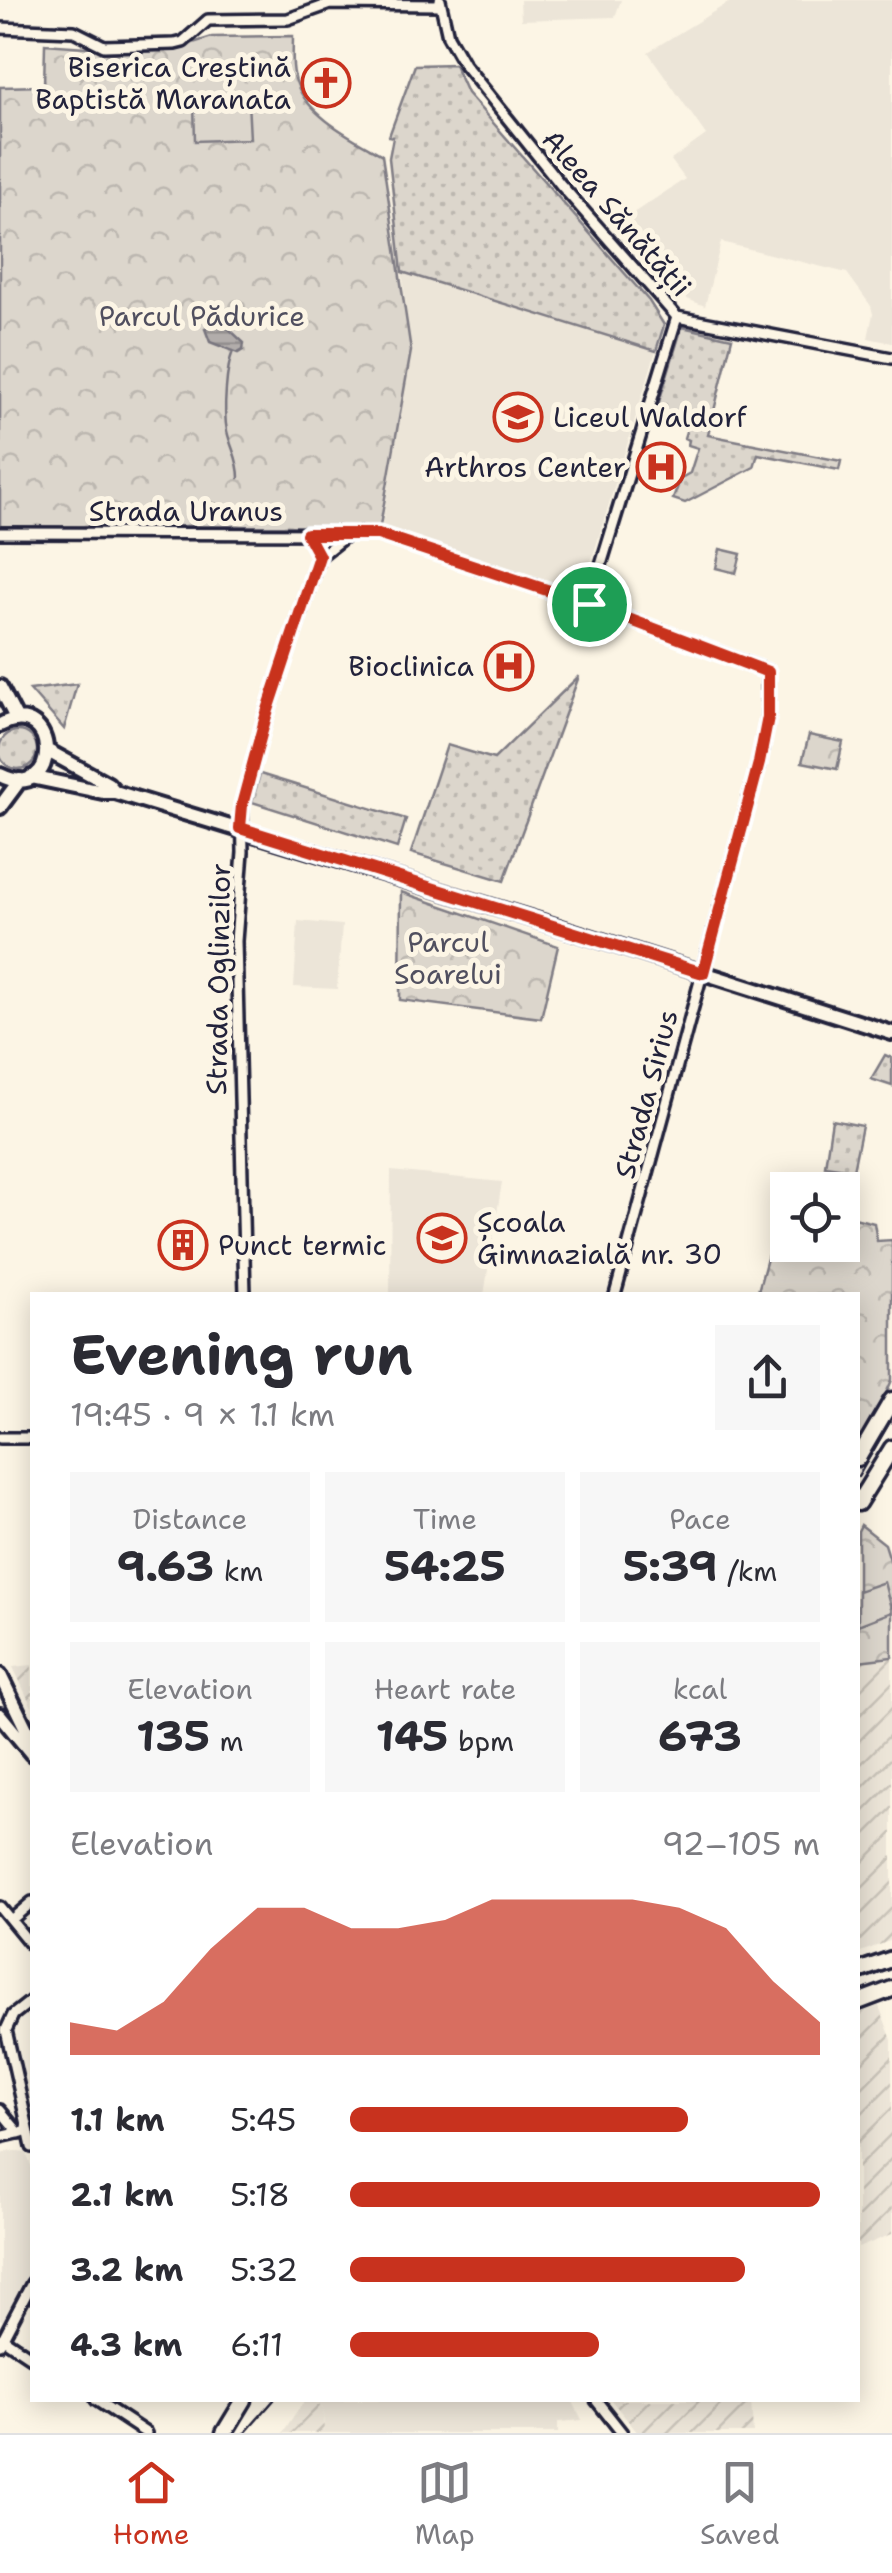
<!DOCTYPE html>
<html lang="en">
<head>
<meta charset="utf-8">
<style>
	:root { --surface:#fff; --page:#f7f7f7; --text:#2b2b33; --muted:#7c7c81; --line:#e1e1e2; --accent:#c8321e }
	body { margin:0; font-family:"Shantell Sans",sans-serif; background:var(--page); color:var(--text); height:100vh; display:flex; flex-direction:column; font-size:38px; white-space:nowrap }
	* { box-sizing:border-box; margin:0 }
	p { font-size:32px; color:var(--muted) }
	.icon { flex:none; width:55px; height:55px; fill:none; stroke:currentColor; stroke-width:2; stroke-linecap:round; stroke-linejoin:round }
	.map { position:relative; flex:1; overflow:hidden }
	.side { position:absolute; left:30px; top:1292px; width:830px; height:1110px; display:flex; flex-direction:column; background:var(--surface); border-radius:0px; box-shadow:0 5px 25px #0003 }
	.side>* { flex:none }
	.tools { position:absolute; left:770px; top:1172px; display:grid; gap:20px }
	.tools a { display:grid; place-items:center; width:90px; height:90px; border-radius:0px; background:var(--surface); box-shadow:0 5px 25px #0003; font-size:50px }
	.pin { position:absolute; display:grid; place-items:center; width:85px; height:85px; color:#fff; margin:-42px; border:5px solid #fff; border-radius:50%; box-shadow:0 2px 10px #0007 }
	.round { display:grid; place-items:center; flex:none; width:105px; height:105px; border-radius:0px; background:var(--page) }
	.headline { display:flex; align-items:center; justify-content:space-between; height:170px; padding:0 40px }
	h1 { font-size:55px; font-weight:700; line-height:75px }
	.figures { display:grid; grid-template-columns:repeat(3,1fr); gap:15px; height:170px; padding:10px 40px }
	.figures div { display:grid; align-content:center; border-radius:0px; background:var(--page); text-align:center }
	.figures b { font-size:42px; font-weight:700 }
	.figures small { font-size:28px; font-weight:400 }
	.figures p { font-size:28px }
	.chart { height:280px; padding:20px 40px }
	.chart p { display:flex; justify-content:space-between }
	.chart svg { width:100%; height:180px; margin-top:10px; fill:var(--accent); opacity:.7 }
	ul { padding:0 40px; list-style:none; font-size:32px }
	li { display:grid; grid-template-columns:160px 120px 1fr; align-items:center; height:75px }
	li i { height:25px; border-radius:12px; background:var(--accent) }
	.menu { display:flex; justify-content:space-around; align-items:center; height:140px; border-top:2px solid var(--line); background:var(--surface); font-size:28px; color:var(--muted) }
	.menu a { display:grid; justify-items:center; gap:5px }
	.menu .current { color:var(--accent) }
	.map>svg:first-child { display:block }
	.built { fill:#ece5d8 }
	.industrial { fill:url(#industrial-furrows) }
	.grass { fill:url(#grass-dots); stroke:#7f7c84; stroke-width:2.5 }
	.park { fill:url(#park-crowns); stroke:#7f7c84; stroke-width:2.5 }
	.garden { fill:#dcd6cc; stroke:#7f7c84; stroke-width:2.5 }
	.water { fill:url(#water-rules); stroke:#78757e; stroke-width:2.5 }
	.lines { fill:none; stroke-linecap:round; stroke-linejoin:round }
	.stream { stroke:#78757e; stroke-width:2.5 }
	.street-casing { stroke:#22223b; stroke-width:16 }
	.secondary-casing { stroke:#22223b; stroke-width:20 }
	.primary-casing { stroke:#22223b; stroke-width:21 }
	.street { stroke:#fcf5e5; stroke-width:9 }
	.secondary { stroke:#fcf5e5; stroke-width:12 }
	.primary { stroke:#fcf5e5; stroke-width:14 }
	.tram { stroke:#22223b; stroke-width:2.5 }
	.route-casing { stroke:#fff; stroke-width:20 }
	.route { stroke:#c8321e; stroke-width:12 }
	.labels { text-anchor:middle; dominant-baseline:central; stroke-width:10; stroke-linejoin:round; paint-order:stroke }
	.poi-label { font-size:28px; fill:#22223b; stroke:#fcf5e5; text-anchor:end }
	.street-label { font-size:28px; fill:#22223b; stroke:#fcf5e5 }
	.park-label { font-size:28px; fill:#504f5f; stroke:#fcf5e5 }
</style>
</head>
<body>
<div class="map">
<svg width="892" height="2433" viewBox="0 0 892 2433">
	<defs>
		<pattern id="industrial-furrows" width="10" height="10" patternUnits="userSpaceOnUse" patternTransform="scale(2.5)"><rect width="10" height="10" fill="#ece5d8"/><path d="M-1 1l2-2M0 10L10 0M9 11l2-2" fill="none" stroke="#cac4ba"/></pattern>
		<pattern id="grass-dots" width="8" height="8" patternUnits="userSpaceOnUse" patternTransform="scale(2.5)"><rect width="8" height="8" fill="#dcd6cc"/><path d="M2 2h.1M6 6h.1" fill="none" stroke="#bcb7b0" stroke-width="1.8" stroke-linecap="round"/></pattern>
		<pattern id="park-crowns" width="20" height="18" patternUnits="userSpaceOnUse" patternTransform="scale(2.5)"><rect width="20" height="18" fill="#dcd6cc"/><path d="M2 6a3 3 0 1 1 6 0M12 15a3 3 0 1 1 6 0" fill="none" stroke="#bcb7b0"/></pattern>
		<pattern id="water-rules" width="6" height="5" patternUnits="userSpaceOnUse" patternTransform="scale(2.5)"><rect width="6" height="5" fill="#b2adab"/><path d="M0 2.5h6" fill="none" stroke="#908c8c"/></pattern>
	</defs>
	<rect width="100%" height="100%" fill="#fcf5e5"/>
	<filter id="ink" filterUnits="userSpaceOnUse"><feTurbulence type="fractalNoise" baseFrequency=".01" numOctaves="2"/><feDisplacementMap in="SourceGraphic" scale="20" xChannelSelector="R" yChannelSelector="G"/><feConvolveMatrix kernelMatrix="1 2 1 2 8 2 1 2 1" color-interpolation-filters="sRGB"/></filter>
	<g filter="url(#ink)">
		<path class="built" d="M520,0H621L615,17L521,20Z
			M733,0H892V343L868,338L873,314L871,306L847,273L721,242L705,306L669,292L652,279L612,227L685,179L671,160L706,135L648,52Z
			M402,272L656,351L581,595L382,526L411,351Z
			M298,921L342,925L337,989L294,987Z
			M391,1171L502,1182L484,1295H390Z
			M8,2151L26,2153L32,2168V2273L4,2322L0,2319V2155Z
			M314,2400H572L582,2420L558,2422V2433H324L323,2409Z"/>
		<path class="industrial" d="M892,1657V1940L858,1953V1661Z
			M32,1665V1707L13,1667Z
			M879,2006L892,2040V2234L858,2248V2014Z
			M305,2400H314L323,2409L324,2433H283Z
			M611,2400H751L753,2433H638Z"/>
		<path class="grass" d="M454,64L467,93L649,301L664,325L656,351L402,272L389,158L393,137L389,136L415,65Z
			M682,327L732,338L708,435L841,461L839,470L758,454L754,467L685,503L673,499L681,478L690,473L698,448L688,445L689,440L684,438L688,425L655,415Z
			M579,676L504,881L411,853L447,745L494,759Z
			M77,684L64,729L30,690Z
			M-1 750a19 19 0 1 1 38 0a19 19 0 1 1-38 0Z
			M260,774L406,819L397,848L252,802Z
			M885,1055L892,1058V1086L871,1079Z
			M832,1120L862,1126L853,1170L825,1166Z"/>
		<path class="park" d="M293,36C293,52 291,70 297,84C309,117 353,138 382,155L411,351L380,526L0,527V87L44,86L45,44L100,48L180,47L212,37Z
			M720,549L741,554L736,573L716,568Z
			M809,735L843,742L837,769L802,762Z
			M401,892L558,946L541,1018L400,1000Z
			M783,1200L787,1201L788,1245H842L843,1215L874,1223L877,1241L892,1240V1380L858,1457V1295H757Z
			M861,1525L885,1544L892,1566V1657L858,1661V1531Z"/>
		<path class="garden" d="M248,101L250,139L195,141L194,103Z
			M884,1582L892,1612L858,1625V1591Z"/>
		<path class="water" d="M210,325L228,328L244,343L243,350L238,353L210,342L205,329Z"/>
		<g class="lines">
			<path class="stream" d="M233,351C226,368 223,412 227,431C231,449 239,459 239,478"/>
			<g class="street-casing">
				<path id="street" d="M440,0L448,36L464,64L561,185L677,317L892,358
					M0,28L74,31L104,46L175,44L183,42L208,20L288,19L330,4L441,5
					M0,533L378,534L589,604L767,671L768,717L759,763L615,1295
					M589,604L677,317
					M245,1295L236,941L243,852L242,805L266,716L319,557L348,534
					M0,1438H32
					M0,1907L32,1946
					M11,1920L32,1902
					M32,2000L13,2015L6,2030L32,2147
					M0,2110L19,2133
					M0,2137L22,2132
					M2,2338L32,2358
					M0,2344L32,2283
					M96,2400L146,2433
					M596,2400L622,2433"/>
			</g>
			<g class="secondary-casing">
				<path id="secondary" d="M0,687L17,720
					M0,725C60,694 63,806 0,775
					M48,751L108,784L115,792
					M31,777L103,792H115L546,923L892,1033
					M0,807L20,780
					M0,1675L32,1741
					M0,1715L32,1754"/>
			</g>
			<g class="primary-casing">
				<path id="primary" d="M858,1458L892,1400
					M858,1503L892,1448
					M858,1971L892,1959
					M858,2002L892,1989
					M224,2433L244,2400"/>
			</g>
			<use href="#street" class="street"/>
			<use href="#secondary" class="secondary"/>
			<use href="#primary" class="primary"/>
			<path class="tram" d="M858,1477L892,1418
				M858,1981L892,1968
				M245,2433L274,2400"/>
		</g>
	</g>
	<g class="lines" filter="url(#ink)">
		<g class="route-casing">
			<path id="route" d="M307,534H378L589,604L768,672V717L759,763L703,973L240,828L242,805L266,716L319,556Z"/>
		</g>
		<use href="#route" class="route"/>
	</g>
	<defs>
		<g id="church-ring" transform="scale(2.5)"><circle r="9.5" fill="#fcf5e5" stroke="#c8321e" stroke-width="1.5"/><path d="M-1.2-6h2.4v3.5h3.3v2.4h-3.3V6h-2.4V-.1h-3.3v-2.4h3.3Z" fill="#c8321e"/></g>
		<g id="school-ring" transform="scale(2.5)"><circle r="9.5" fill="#fcf5e5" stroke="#c8321e" stroke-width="1.5"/><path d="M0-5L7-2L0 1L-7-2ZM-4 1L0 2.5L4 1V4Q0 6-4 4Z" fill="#c8321e"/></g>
		<g id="hospital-ring" transform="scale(2.5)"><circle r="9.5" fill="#fcf5e5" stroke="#c8321e" stroke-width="1.5"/><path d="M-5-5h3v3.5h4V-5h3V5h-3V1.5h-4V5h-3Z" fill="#c8321e"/></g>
		<g id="building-ring" transform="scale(2.5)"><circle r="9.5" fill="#fcf5e5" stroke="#c8321e" stroke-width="1.5"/><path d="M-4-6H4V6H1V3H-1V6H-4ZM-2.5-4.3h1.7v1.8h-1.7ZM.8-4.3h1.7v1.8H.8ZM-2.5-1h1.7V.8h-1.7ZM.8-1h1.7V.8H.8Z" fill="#c8321e"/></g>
	</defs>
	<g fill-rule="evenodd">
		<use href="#church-ring" x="326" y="83"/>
		<use href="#school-ring" x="518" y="417"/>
		<use href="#hospital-ring" x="661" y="467"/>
		<use href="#hospital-ring" x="509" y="666"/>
		<use href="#school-ring" x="442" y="1238"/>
		<use href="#building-ring" x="183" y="1245"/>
	</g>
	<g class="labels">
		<g class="poi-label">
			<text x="291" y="67">Biserica Creștină<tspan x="291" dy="32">Baptistă Maranata</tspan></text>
			<text x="553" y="417" text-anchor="start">Liceul Waldorf</text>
			<text x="626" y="467">Arthros Center</text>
			<text x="474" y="666">Bioclinica</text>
			<text x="477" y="1222" text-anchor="start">Școala<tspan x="477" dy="32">Gimnazială nr. 30</tspan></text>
			<text x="218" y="1245" text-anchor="start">Punct termic</text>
		</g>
		<g class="street-label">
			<text transform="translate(617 213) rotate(49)">Aleea Sănătății</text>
			<text x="186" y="511">Strada Uranus</text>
			<text transform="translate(218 979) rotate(-89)">Strada Oglinzilor</text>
			<text transform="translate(646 1094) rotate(-75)">Strada Sirius</text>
		</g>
		<g class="park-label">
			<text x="202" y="316">Parcul Pădurice</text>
			<text x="448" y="942">Parcul<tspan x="448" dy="32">Soarelui</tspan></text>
		</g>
	</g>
</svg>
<div class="tools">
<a><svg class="icon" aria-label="locate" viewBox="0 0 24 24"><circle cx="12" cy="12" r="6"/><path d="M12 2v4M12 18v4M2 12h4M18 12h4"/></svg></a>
</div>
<div class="pin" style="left:589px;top:604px;background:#1e9e55"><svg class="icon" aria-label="arrive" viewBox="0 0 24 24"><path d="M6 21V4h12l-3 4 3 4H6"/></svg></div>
<section class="side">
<div class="headline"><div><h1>Evening run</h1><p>19:45 · 9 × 1.1 km</p></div><a class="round"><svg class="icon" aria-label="share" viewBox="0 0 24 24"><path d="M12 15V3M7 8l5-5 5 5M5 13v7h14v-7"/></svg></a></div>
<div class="figures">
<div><p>Distance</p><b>9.63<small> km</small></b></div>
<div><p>Time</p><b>54:25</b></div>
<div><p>Pace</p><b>5:39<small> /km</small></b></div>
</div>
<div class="figures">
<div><p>Elevation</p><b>135<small> m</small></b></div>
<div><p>Heart rate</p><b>145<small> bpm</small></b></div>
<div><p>kcal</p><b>673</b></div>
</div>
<div class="chart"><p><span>Elevation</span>92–105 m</p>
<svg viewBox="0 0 160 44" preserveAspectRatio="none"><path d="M0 44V36L10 38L20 31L30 18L40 8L50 8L60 13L70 13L80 11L90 6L100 6L110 6L120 6L130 8L140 13L150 26L160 36V44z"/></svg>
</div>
<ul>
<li><b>1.1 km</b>5:45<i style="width:72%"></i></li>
<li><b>2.1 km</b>5:18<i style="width:100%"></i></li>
<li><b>3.2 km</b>5:32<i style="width:84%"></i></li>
<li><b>4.3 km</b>6:11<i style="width:53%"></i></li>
</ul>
</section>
</div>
<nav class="menu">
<a class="current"><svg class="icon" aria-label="home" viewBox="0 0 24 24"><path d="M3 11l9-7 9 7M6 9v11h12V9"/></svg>Home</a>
<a><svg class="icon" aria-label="map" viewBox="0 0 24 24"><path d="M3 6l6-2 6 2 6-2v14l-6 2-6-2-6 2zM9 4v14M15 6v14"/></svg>Map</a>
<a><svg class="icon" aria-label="saved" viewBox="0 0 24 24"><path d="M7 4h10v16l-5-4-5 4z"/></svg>Saved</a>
</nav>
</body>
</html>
